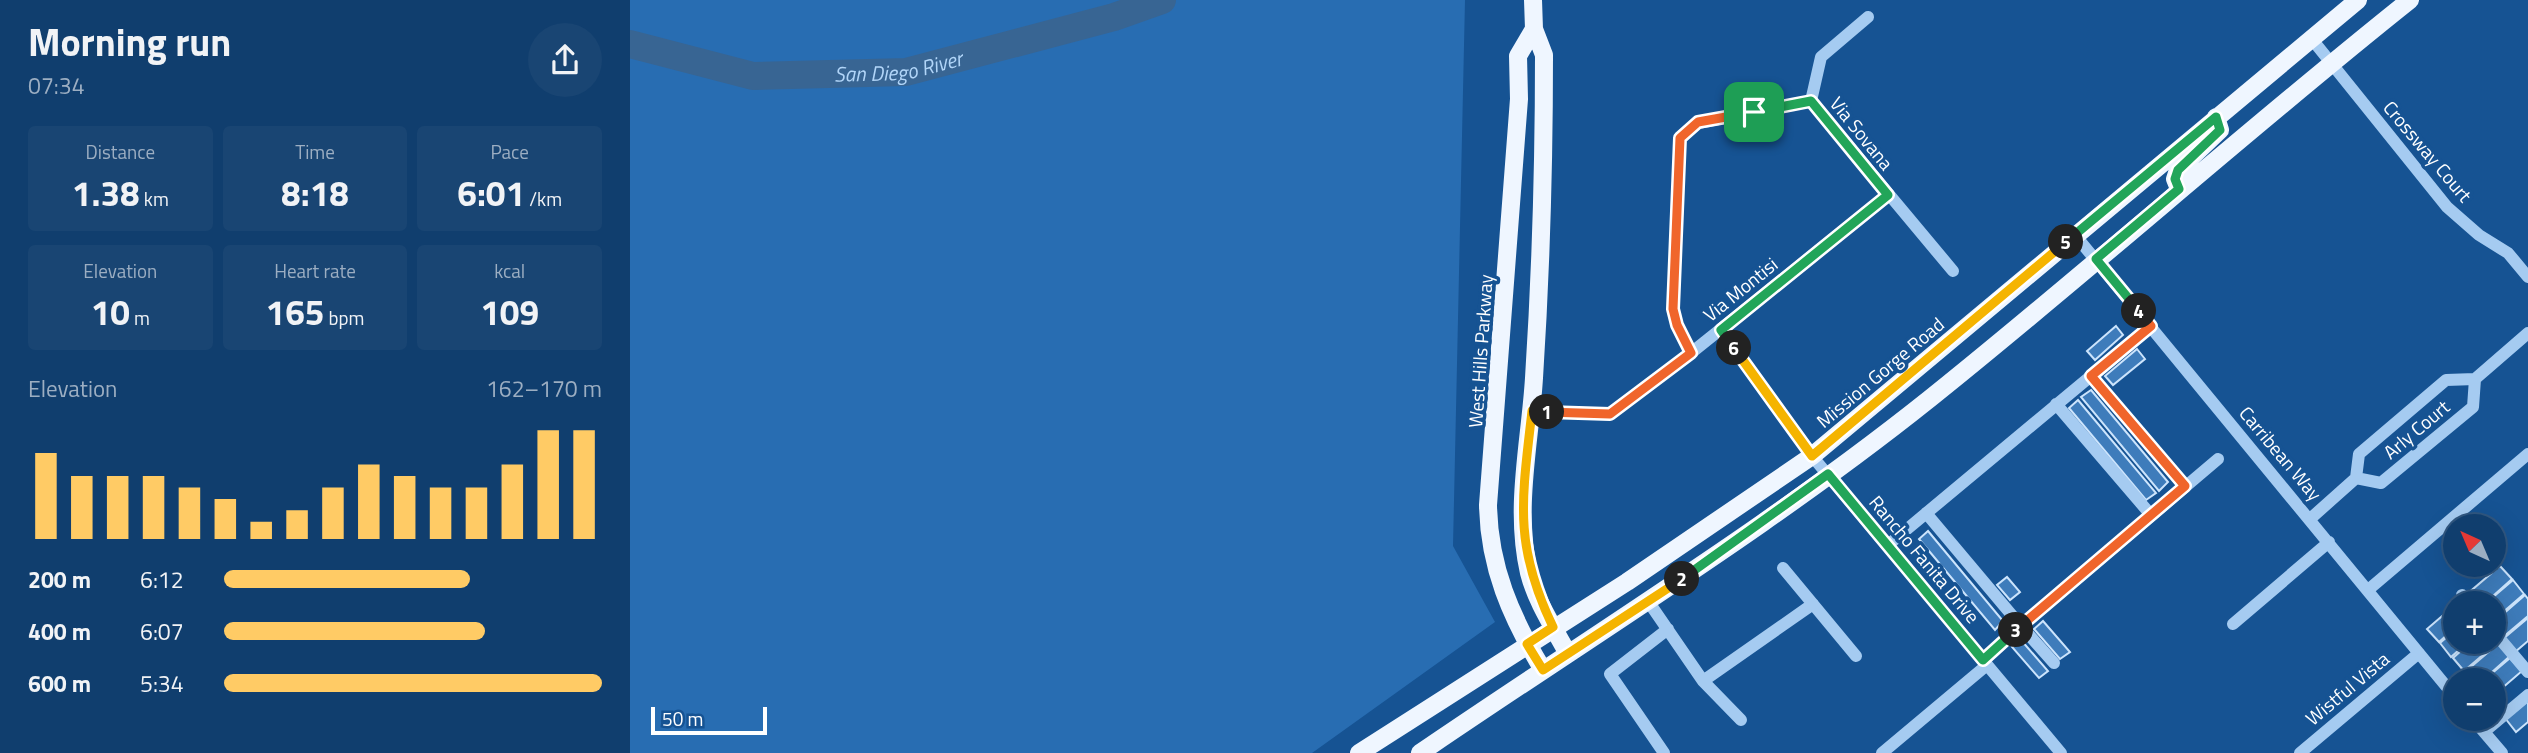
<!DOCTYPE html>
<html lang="en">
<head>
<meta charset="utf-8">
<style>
	:root { --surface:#103e6e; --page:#194573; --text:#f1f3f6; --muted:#9caec2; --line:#305781; --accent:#ffcb65 }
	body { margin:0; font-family:"Titillium Web",sans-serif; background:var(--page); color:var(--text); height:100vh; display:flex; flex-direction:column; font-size:26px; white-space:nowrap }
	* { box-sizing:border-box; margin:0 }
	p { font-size:23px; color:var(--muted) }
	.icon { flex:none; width:38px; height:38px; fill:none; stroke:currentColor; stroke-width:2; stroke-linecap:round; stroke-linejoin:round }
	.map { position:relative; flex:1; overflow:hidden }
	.sheet { display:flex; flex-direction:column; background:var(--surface); width:630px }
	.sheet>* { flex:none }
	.needle { width:46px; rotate:316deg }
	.controls { position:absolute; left:1813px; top:514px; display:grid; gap:14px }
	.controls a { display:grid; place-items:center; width:63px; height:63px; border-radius:50%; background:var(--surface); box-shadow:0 7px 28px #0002,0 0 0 2px var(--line); font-size:35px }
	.scale { position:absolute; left:21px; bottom:18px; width:116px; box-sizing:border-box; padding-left:7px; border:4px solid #fff; border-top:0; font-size:19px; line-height:24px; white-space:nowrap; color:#fff; -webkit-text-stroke:5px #165393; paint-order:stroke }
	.pin { position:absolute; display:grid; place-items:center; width:60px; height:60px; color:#fff; margin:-30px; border-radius:14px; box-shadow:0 4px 10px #0006 }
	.km { position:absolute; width:35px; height:35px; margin:-18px; border-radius:50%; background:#222; color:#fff; font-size:19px; line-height:35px; text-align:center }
	.round { display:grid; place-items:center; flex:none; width:74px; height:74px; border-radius:37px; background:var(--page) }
	.summary { display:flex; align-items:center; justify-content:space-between; height:119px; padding:0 28px }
	h1 { font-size:38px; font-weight:700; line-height:52px }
	.figures { display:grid; grid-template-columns:repeat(3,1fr); gap:10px; height:119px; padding:7px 28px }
	.figures div { display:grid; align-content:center; border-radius:7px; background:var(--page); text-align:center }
	.figures b { font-size:35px; font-weight:700 }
	.figures small { font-size:19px; font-weight:400 }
	.figures p { font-size:19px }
	.chart { height:196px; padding:14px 28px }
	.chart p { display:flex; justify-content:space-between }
	.chart svg { width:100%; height:126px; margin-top:7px; stroke:var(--accent); stroke-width:6 }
	ul { padding:0 28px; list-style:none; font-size:23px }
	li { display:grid; grid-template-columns:112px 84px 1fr; align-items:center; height:52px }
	li i { height:18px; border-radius:9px; background:var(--accent) }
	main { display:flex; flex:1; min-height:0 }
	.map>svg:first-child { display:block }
	.green { fill:#286db2 }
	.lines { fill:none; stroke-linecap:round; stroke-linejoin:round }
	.river { stroke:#386593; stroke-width:28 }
	.building { fill:#3e7cbb; stroke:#cce4fc; stroke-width:2 }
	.minor { stroke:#a5cbf1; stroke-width:12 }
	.major { stroke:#eff6ff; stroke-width:18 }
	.split-1-casing { stroke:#fff; stroke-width:14 }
	.split-2-casing { stroke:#fff; stroke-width:14 }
	.split-3-casing { stroke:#fff; stroke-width:14 }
	.split-4-casing { stroke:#fff; stroke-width:14 }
	.split-5-casing { stroke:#fff; stroke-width:14 }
	.split-6-casing { stroke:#fff; stroke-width:14 }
	.split-7-casing { stroke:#fff; stroke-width:14 }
	.split-1 { stroke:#f0652b; stroke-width:9 }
	.split-2 { stroke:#f5b400; stroke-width:9 }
	.split-3 { stroke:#22a559; stroke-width:9 }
	.split-4 { stroke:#f0652b; stroke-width:9 }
	.split-5 { stroke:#22a559; stroke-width:9 }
	.split-6 { stroke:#f5b400; stroke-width:9 }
	.split-7 { stroke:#22a559; stroke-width:9 }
	.labels { text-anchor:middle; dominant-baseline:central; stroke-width:7; stroke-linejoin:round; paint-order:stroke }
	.street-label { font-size:19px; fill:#fff; stroke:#165393 }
	.water-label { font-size:21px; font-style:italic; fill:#b1d5f8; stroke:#165393 }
</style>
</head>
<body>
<main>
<section class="sheet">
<div class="summary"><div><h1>Morning run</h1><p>07:34</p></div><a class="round"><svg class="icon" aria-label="share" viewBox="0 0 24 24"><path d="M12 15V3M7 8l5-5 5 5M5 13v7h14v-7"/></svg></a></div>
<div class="figures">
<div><p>Distance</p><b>1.38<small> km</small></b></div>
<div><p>Time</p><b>8:18</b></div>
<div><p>Pace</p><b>6:01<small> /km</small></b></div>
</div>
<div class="figures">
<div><p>Elevation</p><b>10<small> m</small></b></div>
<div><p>Heart rate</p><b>165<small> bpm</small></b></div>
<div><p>kcal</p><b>109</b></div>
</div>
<div class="chart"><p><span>Elevation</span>162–170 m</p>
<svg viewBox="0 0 160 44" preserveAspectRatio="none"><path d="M5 44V14M15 44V22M25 44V22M35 44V22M45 44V26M55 44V30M65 44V38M75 44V34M85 44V26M95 44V18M105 44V22M115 44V26M125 44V26M135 44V18M145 44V6M155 44V6"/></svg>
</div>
<ul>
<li><b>200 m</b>6:12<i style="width:65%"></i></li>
<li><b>400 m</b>6:07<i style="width:69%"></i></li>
<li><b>600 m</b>5:34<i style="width:100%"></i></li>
</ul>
</section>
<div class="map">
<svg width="1898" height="753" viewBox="0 0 1898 753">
	<rect width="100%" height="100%" fill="#165393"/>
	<path class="green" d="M0,0H835L823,546L865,622L682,753H0Z"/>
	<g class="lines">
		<path class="river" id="s1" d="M0,44L123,76L276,72L484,17L532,0"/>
	</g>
	<path class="building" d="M1486,326L1493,335L1465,360L1457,351Z
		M1507,349L1515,359L1483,385L1475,376Z
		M1461,390L1538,482L1529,491L1451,397Z
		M1448,400L1526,493L1516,500L1439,408Z
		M1298,531L1373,621L1365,630L1289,539Z
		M1870,566L1882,579L1854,604H1843L1836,595Z
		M1377,577L1390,592L1380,600L1367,585Z
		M1883,580L1894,594L1864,620V604H1855Z
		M1895,595L1898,599V616L1872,638L1864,628V622Z
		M1825,605V628L1809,642L1797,629Z
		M1898,618V641L1885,652L1873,639Z
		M1413,621L1440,652L1430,659L1404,629Z
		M1825,630V642H1838L1821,657L1810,643Z
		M1864,637L1868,642L1834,671L1823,658L1841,642H1864Z
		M1391,640L1418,671L1409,678L1382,647Z
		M1869,643L1880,656L1852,681H1842L1835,672Z
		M1880,658L1892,671L1864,695V681H1853Z
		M1898,699V722L1886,732L1875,718Z"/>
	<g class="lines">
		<path class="minor" d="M1681,38L1817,207L1849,235L1878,253L1898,277
			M1181,101L1191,57L1238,17
			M1445,235L1825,697
			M1091,330L1182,456L1431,753
			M1061,353L1047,325L1043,309L1050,138L1068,123L1181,101L1323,271
			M1461,376L1555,486
			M1426,404L1521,515
			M902,411L980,414L1061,353L1258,195
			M1726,478L1751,483L1843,407L1845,379
			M1296,513L1391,626L1353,660
			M1680,519L1726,478L1729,454L1816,380L1845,379L1898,333
			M1258,545L1521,326
			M1153,568L1226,656
			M1738,590L1898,454
			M1832,595L1840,604
			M1018,601L1073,681L1111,720
			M1603,624L1699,542
			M1864,632L1898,672
			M1424,663L1391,626L1588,459
			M1073,681L1183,604
			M1843,719L1872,753
			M1854,732L1898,695
			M1034,753L980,674L1038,629
			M1252,753L1357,665
			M1670,753L1789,653"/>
		<path class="major" d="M903,0L904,29L914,55C914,163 911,270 904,378C900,443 884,508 899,573C906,601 924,628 938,654
			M904,29L888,56L889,99L858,505C859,567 881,617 913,670
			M1549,189L1545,179L1548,170L1590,130L1586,117
			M729,753L997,582L1182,456L1728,0
			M790,753C967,632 1151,520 1318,384C1474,258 1623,125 1780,0"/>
	</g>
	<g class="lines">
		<g class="split-1-casing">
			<path id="split-1" d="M917,412L980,414L1061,353L1047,325L1043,309L1050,138L1068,122L1124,112"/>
		</g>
		<g class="split-2-casing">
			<path id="split-2" d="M917,412L902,411C892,499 883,544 923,627L897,644L913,670L1052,579"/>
		</g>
		<g class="split-3-casing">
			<path id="split-3" d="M1052,579L1198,474L1353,660L1386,630"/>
		</g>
		<g class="split-4-casing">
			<path id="split-4" d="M1386,630L1555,486L1461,376L1521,326L1509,311"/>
		</g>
		<g class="split-5-casing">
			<path id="split-5" d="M1436,242L1586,117L1590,130L1548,170L1545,179L1549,189L1466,259L1509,311"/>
		</g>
		<g class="split-6-casing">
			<path id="split-6" d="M1104,348L1182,456L1436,242"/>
		</g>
		<g class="split-7-casing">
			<path id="split-7" d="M1104,348L1091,330L1258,195L1181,101L1124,112"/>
		</g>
		<use href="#split-1" class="split-1"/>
		<use href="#split-2" class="split-2"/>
		<use href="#split-3" class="split-3"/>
		<use href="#split-4" class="split-4"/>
		<use href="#split-5" class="split-5"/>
		<use href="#split-6" class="split-6"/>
		<use href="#split-7" class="split-7"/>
	</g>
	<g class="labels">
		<g class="street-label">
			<text transform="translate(1232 133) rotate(51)">Via Sovana</text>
			<text transform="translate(1798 151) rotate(50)">Crossway Court</text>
			<text transform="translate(1110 289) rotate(-39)">Via Montisi</text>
			<text transform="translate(850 351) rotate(-86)">West Hills Parkway</text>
			<text transform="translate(1250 372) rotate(-40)">Mission Gorge Road</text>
			<text transform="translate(1786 429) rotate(-40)">Arly Court</text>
			<text transform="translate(1651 453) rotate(50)">Carribean Way</text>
			<text transform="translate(1295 559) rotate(50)">Rancho Fanita Drive</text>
			<text transform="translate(1717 688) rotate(-40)">Wistful Vista</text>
		</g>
		<g class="water-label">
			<text stroke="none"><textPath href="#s1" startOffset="273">San Diego River</textPath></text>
		</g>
	</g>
</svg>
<div class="controls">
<a><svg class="needle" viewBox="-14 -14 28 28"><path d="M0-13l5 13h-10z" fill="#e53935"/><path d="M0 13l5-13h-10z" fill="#9caec2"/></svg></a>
<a>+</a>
<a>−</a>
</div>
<div class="scale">50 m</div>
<div class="pin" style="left:1124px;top:112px;background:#1e9e55"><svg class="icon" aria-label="arrive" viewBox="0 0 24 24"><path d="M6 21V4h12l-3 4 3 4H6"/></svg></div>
<b class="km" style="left:917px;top:412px">1</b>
<b class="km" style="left:1052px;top:579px">2</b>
<b class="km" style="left:1386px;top:630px">3</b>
<b class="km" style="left:1509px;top:311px">4</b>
<b class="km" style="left:1436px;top:242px">5</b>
<b class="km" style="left:1104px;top:348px">6</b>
</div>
</main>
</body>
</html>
